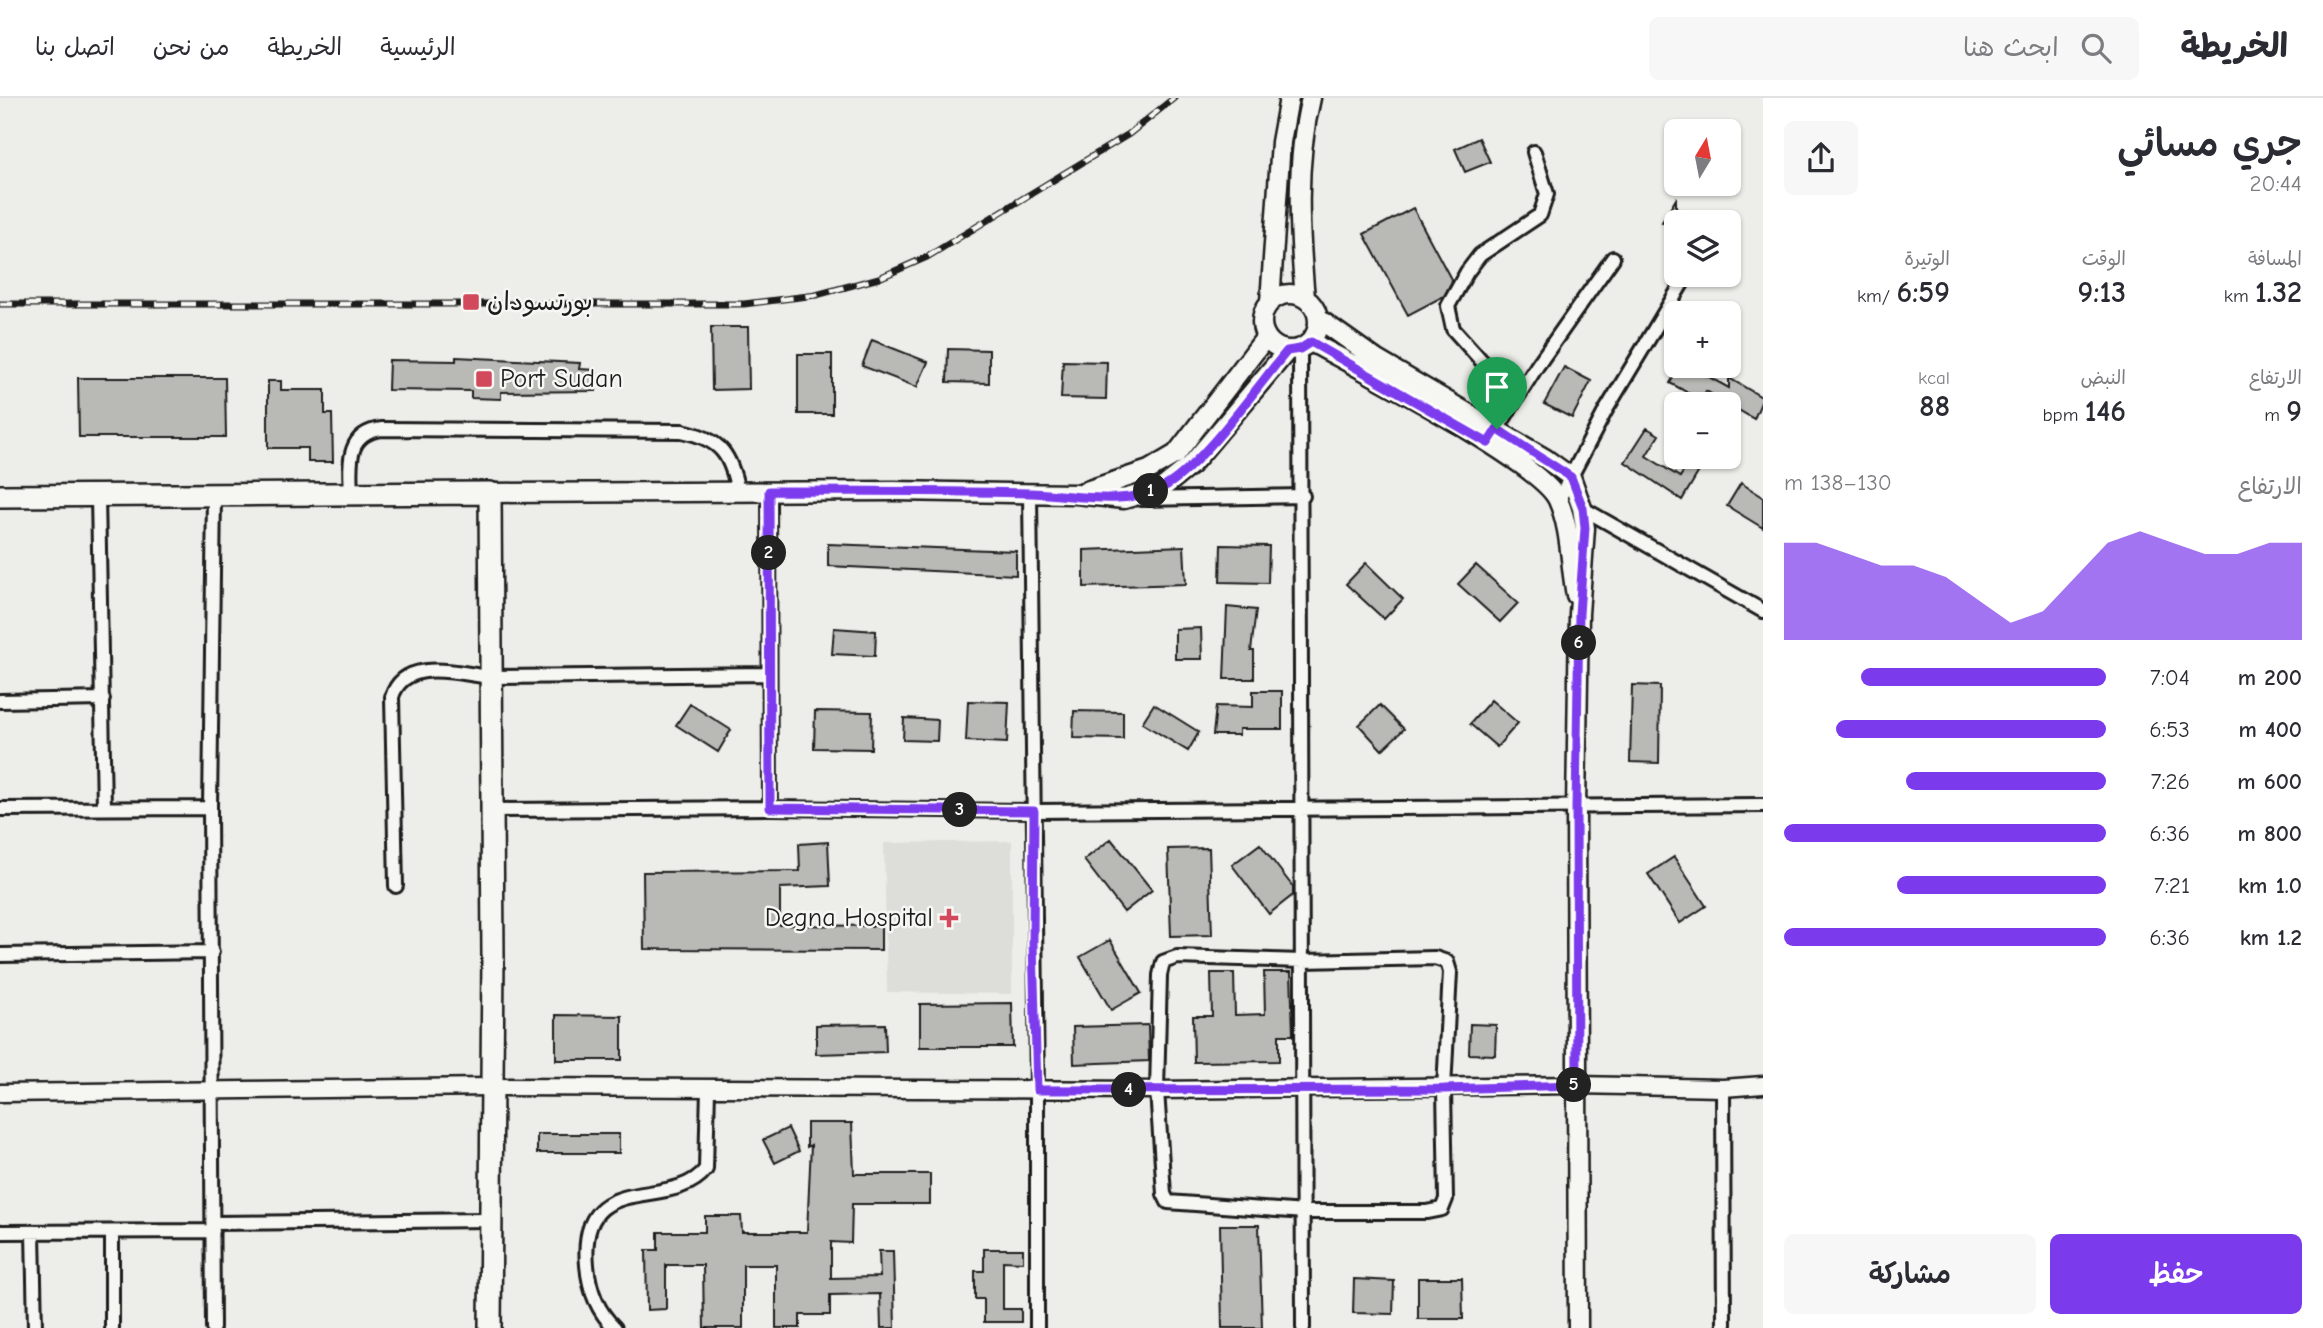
<!DOCTYPE html>
<html lang="ar">
<head>
<meta charset="utf-8">
<style>
	:root { --surface:#fff; --page:#f7f7f7; --text:#2b2b33; --muted:#7c7c81; --line:#e1e1e2; --accent:#7c3aed }
	body { margin:0; font-family:"Comic Neue","Playpen Sans Arabic",sans-serif; background:var(--page); color:var(--text); direction:rtl; height:100vh; display:flex; flex-direction:column; font-size:26px; white-space:nowrap }
	* { box-sizing:border-box; margin:0 }
	p { font-size:23px; color:var(--muted) }
	.icon { flex:none; width:38px; height:38px; fill:none; stroke:currentColor; stroke-width:2; stroke-linecap:round; stroke-linejoin:round }
	.map { position:relative; flex:1; overflow:hidden; direction:ltr }
	.sheet { display:flex; flex-direction:column; background:var(--surface); width:560px }
	.sheet>* { flex:none }
	.needle { width:46px; rotate:10deg }
	.buttons { position:absolute; left:1664px; top:21px; display:grid; gap:14px }
	.buttons a { display:grid; place-items:center; width:77px; height:77px; border-radius:10px; background:var(--surface); box-shadow:0 2px 5px #0004; font-size:35px }
	.pin { position:absolute; display:grid; place-items:center; width:60px; height:60px; color:#fff; margin:-72px -30px; border-radius:50% 50% 50% 0; rotate:-45deg; box-shadow:0 0 7px #0007 }
	.pin .icon { rotate:45deg }
	.km { position:absolute; width:35px; height:35px; margin:-18px; border-radius:50%; background:#222; color:#fff; font-size:19px; line-height:35px; text-align:center }
	.round { display:grid; place-items:center; flex:none; width:74px; height:74px; border-radius:10px; background:var(--page) }
	.headline { display:flex; align-items:center; justify-content:space-between; height:119px; padding:0 21px }
	h1 { font-size:38px; font-weight:600; line-height:52px }
	.figures { display:grid; grid-template-columns:repeat(3,1fr); gap:10px; height:119px; padding:7px 21px }
	.figures div { display:grid; align-content:center }
	.figures b { font-size:30px; font-weight:600 }
	.figures small { font-size:19px; font-weight:400 }
	.figures p { font-size:19px }
	.chart { height:196px; padding:14px 21px }
	.chart p { display:flex; justify-content:space-between }
	.chart svg { width:100%; height:126px; margin-top:7px; fill:var(--accent); opacity:.7 }
	.button { display:flex; gap:14px; margin-top:auto; padding:14px 21px }
	.button a { flex:1; height:80px; border-radius:10px; background:var(--accent); color:#fff; font-size:28px; font-weight:600; line-height:80px; text-align:center }
	.button a+a { background:var(--page); color:var(--text) }
	ul { padding:0 21px; list-style:none; font-size:23px }
	li { display:grid; grid-template-columns:112px 84px 1fr; align-items:center; height:52px }
	li i { height:18px; border-radius:9px; background:var(--accent) }
	header { display:flex; align-items:center; gap:42px; box-sizing:border-box; height:98px; padding:0 35px; background:var(--surface); border-bottom:2px solid var(--line) }
	header strong { font-size:33px }
	nav { display:flex; gap:38px; margin-inline-start:auto; font-size:24px }
	.search { width:490px; height:63px; background:var(--page); display:flex; align-items:center; gap:18px; box-sizing:border-box; padding:0 24px; border-radius:10px; color:var(--muted); font-size:26px }
	main { display:flex; flex:1; min-height:0 }
	.map>svg:first-child { display:block }
	.built { fill:#ddddda }
	.building { fill:#b9b9b6; stroke:#1c1c1c; stroke-width:2 }
	.lines { fill:none; stroke-linecap:round; stroke-linejoin:round }
	.street-casing { stroke:#1c1c1c; stroke-width:18 }
	.secondary-casing { stroke:#1c1c1c; stroke-width:21 }
	.primary-casing { stroke:#1c1c1c; stroke-width:23 }
	.highway-casing { stroke:#1c1c1c; stroke-width:26 }
	.street { stroke:#f6f6f2; stroke-width:12 }
	.secondary { stroke:#f6f6f2; stroke-width:16 }
	.primary { stroke:#f6f6f2; stroke-width:18 }
	.highway { stroke:#f6f6f2; stroke-width:21 }
	.rail-casing { stroke:#1c1c1c; stroke-width:7 }
	.rail { stroke:#f6f6f2; stroke-width:4.5; stroke-dasharray:13; stroke-linecap:butt }
	.route-casing { stroke:#fff; stroke-width:14 }
	.route { stroke:#7c3aed; stroke-width:9 }
	.poi-dot { fill:#d1495b; stroke:#f6f6f2; stroke-width:2.5 }
	.labels { text-anchor:middle; dominant-baseline:central; stroke-width:5; stroke-linejoin:round; paint-order:stroke }
	.poi-label { font-size:26px; fill:#1c1c1c; stroke:#f6f6f2; text-anchor:start }
</style>
</head>
<body>
<header>
<strong>الخريطة</strong>
<div class="search"><svg class="icon" aria-label="search" viewBox="0 0 24 24"><circle cx="10" cy="10" r="6"/><path d="M15 15l6 6"/></svg>ابحث هنا</div>
<nav><a>الرئيسية</a><a>الخريطة</a><a>من نحن</a><a>اتصل بنا</a></nav>
</header>
<main>
<section class="sheet">
<div class="headline"><div><h1>جري مسائي</h1><p>20:44</p></div><a class="round"><svg class="icon" aria-label="share" viewBox="0 0 24 24"><path d="M12 15V3M7 8l5-5 5 5M5 13v7h14v-7"/></svg></a></div>
<div class="figures">
<div><p>المسافة</p><b>1.32<small> km</small></b></div>
<div><p>الوقت</p><b>9:13</b></div>
<div><p>الوتيرة</p><b>6:59<small> /km</small></b></div>
</div>
<div class="figures">
<div><p>الارتفاع</p><b>9<small> m</small></b></div>
<div><p>النبض</p><b>146<small> bpm</small></b></div>
<div><p>kcal</p><b>88</b></div>
</div>
<div class="chart"><p><span>الارتفاع</span>130–138 m</p>
<svg viewBox="0 0 160 44" preserveAspectRatio="none"><path d="M0 44V10L10 10L20 14L30 18L40 18L50 22L60 30L70 38L80 34L90 22L100 10L110 6L120 10L130 14L140 14L150 10L160 10V44z"/></svg>
</div>
<ul>
<li><b>200 m</b>7:04<i style="width:76%"></i></li>
<li><b>400 m</b>6:53<i style="width:84%"></i></li>
<li><b>600 m</b>7:26<i style="width:62%"></i></li>
<li><b>800 m</b>6:36<i style="width:100%"></i></li>
<li><b>1.0 km</b>7:21<i style="width:65%"></i></li>
<li><b>1.2 km</b>6:36<i style="width:100%"></i></li>
</ul>
<div class="button"><a>حفظ</a><a>مشاركة</a></div>
</section>
<div class="map">
<svg width="1763" height="1230" viewBox="0 0 1763 1230">
	<rect width="100%" height="100%" fill="#edede9"/>
	<filter id="ink" filterUnits="userSpaceOnUse"><feTurbulence type="fractalNoise" baseFrequency=".0143" numOctaves="2"/><feDisplacementMap in="SourceGraphic" scale="14" xChannelSelector="R" yChannelSelector="G"/><feConvolveMatrix kernelMatrix="1 2 1 2 8 2 1 2 1" color-interpolation-filters="sRGB"/></filter>
	<g filter="url(#ink)">
		<path class="built" d="M1012,743V896L887,894L884,745Z"/>
		<path class="building" d="M1479,40L1490,64L1465,74L1455,51Z
			M1676,101V110L1698,124H1676V131L1662,124Z
			M1413,110L1452,183L1444,198L1408,217L1364,136Z
			M711,229H748L749,291L712,292Z
			M872,242L928,264L917,289L862,268Z
			M948,251L989,252V285L947,284Z
			M798,256H832V316H798Z
			M456,259L580,265L579,271L597,272L596,293L501,294V301L471,300V293L388,292L389,262L456,263Z
			M1063,263L1107,264L1106,301L1061,300Z
			M1680,268H1689L1729,290V280L1763,300L1754,321L1706,293L1701,302L1670,285Z
			M1564,269L1591,283L1572,320L1544,306Z
			M78,280H225L226,339H79Z
			M268,283H281V292H325V316H332L333,364H308V350H268Z
			M1647,330L1659,337L1646,358L1680,379L1692,359L1705,363L1682,402L1625,364Z
			M1741,385L1763,399V430L1727,408Z
			M828,446L1016,453V477L828,468Z
			M1221,447L1269,448L1268,485L1220,484Z
			M1184,448L1186,486L1084,489V452Z
			M1366,465L1403,501L1384,521L1346,486Z
			M1476,467L1518,505L1500,524L1458,486Z
			M1227,509L1256,512L1251,553H1254V581H1224Z
			M834,530L876,533L875,558L832,556Z
			M1201,530L1202,561H1175V531Z
			M1632,587L1660,588L1659,665L1630,664Z
			M1253,593H1282V631H1239V637H1213L1216,608L1253,609Z
			M1491,602L1518,625L1497,649L1470,626Z
			M968,603L1009,604L1007,645L966,643Z
			M690,606L731,632L718,654L676,627Z
			M1154,606L1199,634L1188,653L1142,625Z
			M1380,607L1404,631L1382,652L1359,627Z
			M815,613L872,614L871,651L814,650Z
			M1074,613L1123,614V641L1073,640Z
			M904,620L938,622L937,643L903,642Z
			M1111,741L1152,792L1124,814L1084,762Z
			M828,744L830,788L780,790V827L881,828V852L644,851L643,774L800,773L799,746Z
			M1260,746L1293,789V797L1269,816L1232,767Z
			M1209,750L1212,837L1171,838L1168,751Z
			M1674,759L1706,808L1680,825L1648,776Z
			M1110,842L1141,895L1111,912L1080,859Z
			M1264,874H1291L1293,937H1279V963L1194,964L1193,918H1212L1211,875H1234L1235,917L1265,916Z
			M1012,905L1013,949H920V906Z
			M556,917L622,918V962H556Z
			M885,926L886,954L816,956V927Z
			M1470,926L1496,927L1495,957L1469,956Z
			M1148,927L1149,963L1074,966L1073,929Z
			M807,1025H852L854,1076H930V1106H852L851,1145L831,1144V1180L880,1179L879,1153H893L895,1230H881L880,1196L830,1197V1217H800V1230H776V1167H743V1230H704L703,1167H666V1211L647,1212L646,1152H658V1134H705V1118H741L742,1134H807L811,1047L807,1049Z
			M788,1030L799,1053L775,1065L763,1042Z
			M537,1036H619V1055H537Z
			M1220,1127H1259L1262,1230H1222Z
			M984,1151H1023V1164L1003,1163V1211H1021V1224H984V1201H975V1173H984Z
			M1418,1180H1462L1463,1221H1418Z
			M1354,1181L1394,1183L1393,1216L1353,1215Z"/>
		<g class="lines">
			<g class="street-casing">
				<path id="street" d="M1300,251L1303,1230
					M1516,301L1453,231L1448,208L1467,174L1480,157L1540,117L1547,96L1534,54
					M1494,336L1537,268L1613,160
					M769,393L770,710
					M1030,395L1037,992V1230
					M351,396C350,368 345,335 382,331L682,333C721,341 731,357 738,394
					M98,399L104,710
					M1141,401L1303,398
					M1558,403L1606,312L1687,177
					M1582,410L1763,513
					M0,603L103,601
					M0,711L210,710
					M491,712L770,710L1034,713L1763,707
					M396,788L392,599C404,559 457,575 489,579L769,576
					M0,857L212,854
					M1177,859L1303,863L1435,860L1447,864L1450,874L1444,991L1446,1101L1442,1111L1427,1114H1305L1168,1104L1164,1096L1157,992L1160,877L1163,864Z
					M1723,990L1724,1230
					M213,1125L489,1122
					M0,1134L213,1133
					M33,1134L35,1230
					M112,1230V1134
					M213,1230L210,710L214,397
					M615,1230C597,1213 589,1192 587,1167C578,1067 671,1116 706,1071L708,990"/>
			</g>
			<g class="secondary-casing">
				<path id="secondary" d="M0,995L490,989L1157,992L1577,987L1723,990L1763,987"/>
			</g>
			<g class="primary-casing">
				<path id="primary" d="M1262 224a28 28 0 1 1 56 0a28 28 0 1 1-56 0Z
					M1305,200C1299,133 1295,66 1311,0
					M1270,204L1281,44L1289,0
					M1319,221L1377,262L1546,361L1571,379L1582,410L1585,430L1579,516L1576,710L1578,1230
					M1311,244C1356,269 1541,364 1558,402C1571,431 1570,467 1576,497
					M1086,393L1149,372L1176,356L1266,239
					M490,395L894,393L1076,396L1124,401L1162,390L1191,367L1287,253"/>
			</g>
			<g class="highway-casing">
				<path id="highway" d="M0,398L490,395L493,859L490,1230"/>
			</g>
			<use href="#street" class="street"/>
			<use href="#secondary" class="secondary"/>
			<use href="#primary" class="primary"/>
			<use href="#highway" class="highway"/>
			<g class="rail-casing">
				<path id="rail" d="M0,206H744L816,197L879,180L927,159L1129,36L1174,0"/>
			</g>
			<use href="#rail" class="rail"/>
		</g>
	</g>
	<g class="lines" filter="url(#ink)">
		<g class="route-casing">
			<path id="route" d="M1311,244L1488,345L1497,331L1571,379L1583,410L1585,430L1579,516L1576,710L1577,987L1444,991L1037,992L1033,845L1034,713L770,710L769,393C856,393 943,393 1030,395C1072,396 1122,409 1162,390C1199,372 1258,287 1287,253L1300,251Z"/>
		</g>
		<use href="#route" class="route"/>
	</g>
	<g class="poi-dot">
		<rect x="462" y="195" width="18" height="18" rx="3.5"/>
		<rect x="475" y="272" width="18" height="18" rx="3.5"/>
		<path d="M945.5 809.5h7v7h7v7h-7v7h-7v-7h-7v-7h7z"/>
	</g>
	<g class="labels">
		<g class="poi-label">
			<text x="487" y="204">بورتسودان</text>
			<text x="500" y="281">Port Sudan</text>
			<text x="933" y="820" text-anchor="end">Degna Hospital</text>
		</g>
	</g>
</svg>
<div class="buttons">
<a><svg class="needle" viewBox="-14 -14 28 28"><path d="M0-13l5 13h-10z" fill="#e53935"/><path d="M0 13l5-13h-10z" fill="#7c7c81"/></svg></a>
<a><svg class="icon" aria-label="layers" viewBox="0 0 24 24"><path d="M12 4l9 5-9 5-9-5zM3 14l9 5 9-5"/></svg></a>
<a>+</a>
<a>−</a>
</div>
<div class="pin" style="left:1497px;top:331px;background:#1e9e55"><svg class="icon" aria-label="arrive" viewBox="0 0 24 24"><path d="M6 21V4h12l-3 4 3 4H6"/></svg></div>
<b class="km" style="left:1151px;top:393px">1</b>
<b class="km" style="left:769px;top:455px">2</b>
<b class="km" style="left:960px;top:712px">3</b>
<b class="km" style="left:1129px;top:992px">4</b>
<b class="km" style="left:1574px;top:987px">5</b>
<b class="km" style="left:1579px;top:545px">6</b>
</div>
</main>
</body>
</html>
